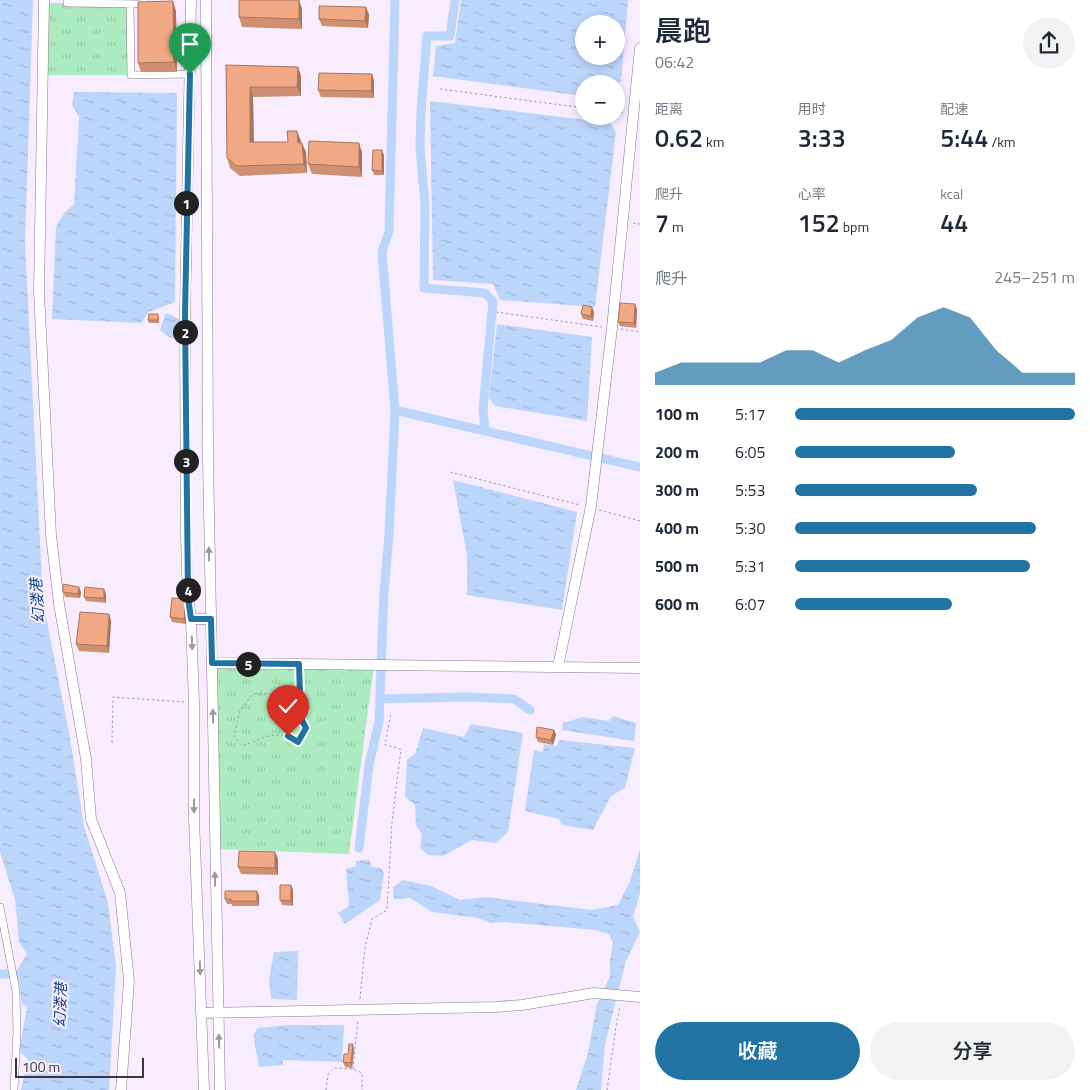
<!DOCTYPE html>
<html lang="zh">
<head>
<meta charset="utf-8">
<style>
	:root { --surface:#fff; --page:#f2f2f3; --text:#1f2937; --muted:#747a83; --accent:#2073a3 }
	body { margin:0; font-family:"Titillium Web","Noto Sans SC",sans-serif; background:var(--page); color:var(--text); height:100vh; display:flex; flex-direction:column; font-size:19px; white-space:nowrap }
	* { box-sizing:border-box; margin:0 }
	p { font-size:16px; color:var(--muted) }
	.icon { flex:none; width:28px; height:28px; fill:none; stroke:currentColor; stroke-width:2; stroke-linecap:round; stroke-linejoin:round }
	.map { position:relative; flex:1; overflow:hidden }
	.panel { display:flex; flex-direction:column; background:var(--surface); width:450px }
	.panel>* { flex:none }
	.controls { position:absolute; left:575px; top:15px; display:grid; gap:10px }
	.controls a { display:grid; place-items:center; width:50px; height:50px; border-radius:50%; background:var(--surface); box-shadow:0 2px 8px #0003; font-size:25px }
	.scale { position:absolute; left:15px; bottom:12px; width:129px; box-sizing:border-box; padding-left:5px; border:2px solid #39353b; border-top:0; font-size:14px; line-height:18px; white-space:nowrap; color:#39353b; -webkit-text-stroke:4px #f7edff; paint-order:stroke }
	.pin { position:absolute; display:grid; place-items:center; width:42px; height:42px; color:#fff; margin:-51px -21px; border-radius:50% 50% 50% 0; rotate:-45deg; box-shadow:0 0 5px #0007 }
	.pin .icon { rotate:45deg }
	.km { position:absolute; width:25px; height:25px; margin:-12px; border-radius:50%; background:#222; color:#fff; font-size:14px; line-height:25px; text-align:center }
	.round { display:grid; place-items:center; flex:none; width:52px; height:52px; border-radius:26px; background:var(--page) }
	.headline { display:flex; align-items:center; justify-content:space-between; height:85px; padding:0 15px }
	h1 { font-size:28px; font-weight:600; line-height:38px }
	.metrics { display:grid; grid-template-columns:repeat(3,1fr); gap:8px; height:85px; padding:5px 15px }
	.metrics div { display:grid; align-content:center }
	.metrics b { font-size:25px; font-weight:600 }
	.metrics small { font-size:14px; font-weight:400 }
	.metrics p { font-size:14px }
	.chart { height:140px; padding:10px 15px }
	.chart p { display:flex; justify-content:space-between }
	.chart svg { width:100%; height:90px; margin-top:5px; fill:var(--accent); opacity:.7 }
	.cta { display:flex; gap:10px; margin-top:auto; padding:10px 15px }
	.cta a { flex:1; height:58px; border-radius:30px; background:var(--accent); color:#fff; font-size:20px; font-weight:600; line-height:58px; text-align:center }
	.cta a+a { background:var(--page); color:var(--text) }
	ul { padding:0 15px; list-style:none; font-size:16px }
	li { display:grid; grid-template-columns:80px 60px 1fr; align-items:center; height:38px }
	li i { height:12px; border-radius:6px; background:var(--accent) }
	main { display:flex; flex:1; min-height:0 }
	.map>svg:first-child { display:block }
	.park { fill:url(#park-tufts) }
	.water { fill:url(#water-ripples); fill-rule:evenodd }
	.lines { fill:none; stroke-linecap:round; stroke-linejoin:round }
	.canal { stroke:#bcd5fb; stroke-width:9 }
	.street-casing { stroke:#847c8b; stroke-width:8 }
	.secondary-casing { stroke:#847c8b; stroke-width:11 }
	.path { stroke:#a39ca8; stroke-width:1; stroke-dasharray:2.5 2.5; stroke-linecap:butt }
	.street { stroke:#fff; stroke-width:7 }
	.secondary { stroke:#fff; stroke-width:10 }
	.wall { fill:#cf9072 }
	.shaded-wall { fill:#a9765c }
	.building { fill:#f1a884; stroke:#a9765c }
	.oneway { fill:#9c9a9d }
	.route-casing { stroke:#fff; stroke-width:10 }
	.route { stroke:#2073a3; stroke-width:6 }
	.labels { text-anchor:middle; dominant-baseline:central; stroke-width:4; stroke-linejoin:round; paint-order:stroke }
	.water-label { font-size:15px; font-style:italic; fill:#124289; stroke:#f7edff }
</style>
</head>
<body>
<main>
<div class="map">
<svg width="640" height="1090" viewBox="0 0 640 1090">
	<defs>
		<pattern id="park-tufts" width="24" height="20" patternUnits="userSpaceOnUse" patternTransform="scale(1.25)"><rect width="24" height="20" fill="#acebbf"/><path d="M3 7l-1-3M5 7V3M7 7l1-3M15 17l-1-3M17 17v-4M19 17l1-3" fill="none" stroke="#95caa5"/></pattern>
		<pattern id="water-ripples" width="26" height="14" patternUnits="userSpaceOnUse" patternTransform="scale(1.25)"><rect width="26" height="14" fill="#bcd5fb"/><path d="M2 4q2-2 4 0t4 0M15 11q2-2 4 0t4 0" fill="none" stroke="#a2b7d8"/></pattern>
	</defs>
	<rect width="100%" height="100%" fill="#f7edff"/>
	<path class="park" d="M44,3L130,4L131,75H43Z
		M212,663L374,665L349,854L215,849Z"/>
	<path class="water" d="M0,0H33L25,243L43,602L69,732L84,826L108,903L116,967L109,1090H21L28,1059L19,1052L27,1007L22,1004L17,972L19,966L27,954L19,942L15,900L0,852Z
		M461,0H628L621,82L616,84H584V96L433,76L436,46L455,43ZM584,24H616V56H584Z
		M74,92L177,93L175,302L149,312L141,323L52,319L56,227L64,213L74,204L79,117L72,105Z
		M430,101L610,123L616,132L595,307L500,300L493,284L433,280Z
		M165,314H169L179,319V337L170,338L160,330Z
		M497,324L592,337L587,421L495,406L489,398Z
		M453,480L577,512L562,610L467,595V555Z
		M613,716L636,723L634,741L562,730L563,723L583,717L609,721Z
		M471,724L523,733L508,832L496,843L472,840L443,856L428,855L420,848L422,835L416,825L415,805L405,797L407,759L415,754L423,728L464,737Z
		M559,740L635,748L625,788L611,796L593,830L562,825L559,819L525,811L534,750L543,752L544,744L557,746Z
		M640,849V893L633,917L640,932L626,961L605,1044L601,1090H576L588,1053L597,1004L610,976V959L613,942L609,934L595,930L506,922L491,923L478,918L432,912L410,898L394,899L393,887L403,880L431,886L460,900L486,897L592,910L618,905L630,881Z
		M370,860L371,867L381,868L384,873L380,900L345,924L338,913L349,906L346,869L356,866V861Z
		M298,951L297,1000L271,999L269,980L274,952Z
		M286,1025H344L342,1062L283,1060V1065L259,1067L253,1035L258,1028Z"/>
	<g class="lines">
		<path class="canal" d="M455,0L450,36H427L421,111L420,148L425,205L424,288L485,293L493,302L483,409L485,430
			M395,410L640,467
			M380,699L465,697L514,699L530,710
			M359,848L369,765L379,722L384,592L389,535L395,410L382,252L389,231L395,0
			M0,974H20"/>
		<g class="street-casing">
			<path id="street" d="M67,0V3L144,4V0
				M130,4L131,75L189,74
				M0,907L16,991L17,1032L14,1090"/>
		</g>
		<g class="secondary-casing">
			<path id="secondary" d="M44,0L39,292L51,535L59,604L86,759L91,819L120,893L129,981L121,1090
				M191,0L185,315L186,536L188,597L191,619L194,703V817L204,1090
				M206,0L208,458L220,1090
				M191,619H211
				M212,663L640,668
				M558,667L591,506L612,328L640,48
				M201,1013L495,1007L522,1005L594,993L640,997"/>
		</g>
		<path class="path" d="M440,89L584,108
			M616,113H623
			M633,223L640,224
			M496,312L602,327
			M621,329L640,332
			M450,472L580,505
			M599,510L640,521
			M288,694L306,728L298,742C276,728 265,738 242,746L234,736L240,710L253,694H300L299,673
			M112,743L113,697L184,702
			M360,999L365,947L372,919L387,910L392,822L401,749L385,745L391,712
			M353,1069L358,1020
			M326,1090L328,1074L334,1068L353,1069L362,1073V1090
			M607,1090L616,1026L620,1006"/>
		<use href="#street" class="street"/>
		<use href="#secondary" class="secondary"/>
	</g>
	<path class="wall" d="M299,0L302,9V29L242,27L239,17Z
		M176,11L177,72H141L138,63Z
		M369,14L368,28L322,26L319,19Z
		M226,65L298,67L301,76V96L253,97L254,142H288L297,131L301,143L306,152L307,173L240,176L230,168L227,158Z
		M372,74L374,81V98L321,97L318,90Z
		M362,152V177L312,174L308,164Z
		M384,155V175H374L372,170Z
		M637,309L636,328L620,326L618,322Z
		M594,312L593,321L583,319L581,314Z
		M159,316V323H149L148,320Z
		M63,592H81L80,598L65,597Z
		M106,594V603L86,601L84,597Z
		M186,599L187,604L186,624L172,622L170,617Z
		M109,614L111,621L109,653L79,651L76,644Z
		M554,730L556,735L553,745L538,742L536,737Z
		M275,852L278,859V875L241,874L238,867Z
		M291,885L293,890V906L282,905L280,900Z
		M257,891L259,896V906H232V904H227L225,899Z
		M354,1049L352,1068L345,1067L343,1062L348,1054Z"/>
	<path class="shaded-wall" d="M299,0L302,9V29L299,19Z
		M173,1L176,11L177,72L174,62Z
		M366,7L369,14L368,28L365,21Z
		M298,67L301,76V96L297,87Z
		M372,74L374,81V98L371,91Z
		M250,87L253,97L254,151L250,142Z
		M297,131L301,141L302,153L298,143Z
		M302,143L306,152L307,173L304,164Z
		M359,143L362,152V177L359,167Z
		M382,150L384,155V175L382,171Z
		M635,304L637,309L636,328L634,323Z
		M592,307L594,312L593,321L591,316Z
		M79,587L81,592L80,598L78,594Z
		M104,589L106,594V603L104,598Z
		M186,599L187,604L186,624L184,619Z
		M109,614L111,621L109,653L107,646Z
		M554,730L556,735L553,745L551,740Z
		M275,852L278,859V875L275,868Z
		M291,885L293,890V906L291,901Z
		M257,891L259,896V906L257,901Z
		M353,1044L354,1049L352,1068L351,1063Z"/>
	<path class="building" d="M239,0H299V19L239,17Z
		M173,1L174,62L138,63V2Z
		M319,6L366,7L365,21L319,19Z
		M226,65L298,67L297,87H250V142H288L287,131H297L298,143H302L304,164L237,166L227,158Z
		M319,73L372,74L371,91L318,90Z
		M309,141L359,143V167L308,164Z
		M373,150H382V171L372,170Z
		M620,303L635,304L634,323L618,322Z
		M583,305L592,307L591,316L581,314Z
		M149,314H158V320H148Z
		M63,584L79,587L78,594L63,592Z
		M85,587L104,589V598L84,597Z
		M172,598L186,599L184,619L170,617Z
		M80,612L109,614L107,646L76,644Z
		M537,727L554,730L551,740L536,737Z
		M239,851L275,852V868L238,867Z
		M280,885H291V901L280,900Z
		M225,891H257V901H231V899H225Z
		M349,1044H353L351,1063L343,1062L344,1054H348Z"/>
	<defs><path id="oneway-solid" d="M-6-.8H1V-3.2L6.5 0L1 3.2V.8H-6Z" transform="scale(1.25)"/></defs>
	<g class="oneway">
		<use href="#oneway-solid" transform="translate(209 554) rotate(-91)"/>
		<use href="#oneway-solid" transform="translate(192 643) rotate(88)"/>
		<use href="#oneway-solid" transform="translate(213 716) rotate(-91)"/>
		<use href="#oneway-solid" transform="translate(194 806) rotate(90)"/>
		<use href="#oneway-solid" transform="translate(215 879) rotate(-91)"/>
		<use href="#oneway-solid" transform="translate(200 968) rotate(88)"/>
		<use href="#oneway-solid" transform="translate(219 1041) rotate(-92)"/>
	</g>
	<g class="lines">
		<g class="route-casing">
			<path id="route" d="M190,74L185,314L188,597L191,619H211L212,663L299,664L300,694H288L306,728L298,742L288,736"/>
		</g>
		<use href="#route" class="route"/>
	</g>
	<g class="labels">
		<g class="water-label">
			<text transform="translate(37 601) rotate(-94)">幻溇港</text>
			<text transform="translate(60 1005) rotate(-88)">幻溇港</text>
		</g>
	</g>
</svg>
<div class="controls">
<a>+</a>
<a>−</a>
</div>
<div class="scale">100 m</div>
<div class="pin" style="left:190px;top:74px;background:#1e9e55"><svg class="icon" aria-label="arrive" viewBox="0 0 24 24"><path d="M6 21V4h12l-3 4 3 4H6"/></svg></div>
<div class="pin" style="left:288px;top:736px;background:#d93025"><svg class="icon" aria-label="check" viewBox="0 0 24 24"><path d="M5 12l5 5 9-10"/></svg></div>
<b class="km" style="left:186px;top:203px">1</b>
<b class="km" style="left:185px;top:332px">2</b>
<b class="km" style="left:186px;top:461px">3</b>
<b class="km" style="left:188px;top:590px">4</b>
<b class="km" style="left:248px;top:664px">5</b>
</div>
<section class="panel">
<div class="headline"><div><h1>晨跑</h1><p>06:42</p></div><a class="round"><svg class="icon" aria-label="share" viewBox="0 0 24 24"><path d="M12 15V3M7 8l5-5 5 5M5 13v7h14v-7"/></svg></a></div>
<div class="metrics">
<div><p>距离</p><b>0.62<small> km</small></b></div>
<div><p>用时</p><b>3:33</b></div>
<div><p>配速</p><b>5:44<small> /km</small></b></div>
</div>
<div class="metrics">
<div><p>爬升</p><b>7<small> m</small></b></div>
<div><p>心率</p><b>152<small> bpm</small></b></div>
<div><p>kcal</p><b>44</b></div>
</div>
<div class="chart"><p><span>爬升</span>245–251 m</p>
<svg viewBox="0 0 160 44" preserveAspectRatio="none"><path d="M0 44V38L10 33L20 33L30 33L40 33L50 27L60 27L70 33L80 27L90 22L100 11L110 6L120 11L130 27L140 38L150 38L160 38V44z"/></svg>
</div>
<ul>
<li><b>100 m</b>5:17<i style="width:100%"></i></li>
<li><b>200 m</b>6:05<i style="width:57%"></i></li>
<li><b>300 m</b>5:53<i style="width:65%"></i></li>
<li><b>400 m</b>5:30<i style="width:86%"></i></li>
<li><b>500 m</b>5:31<i style="width:84%"></i></li>
<li><b>600 m</b>6:07<i style="width:56%"></i></li>
</ul>
<div class="cta"><a>收藏</a><a>分享</a></div>
</section>
</main>
</body>
</html>
